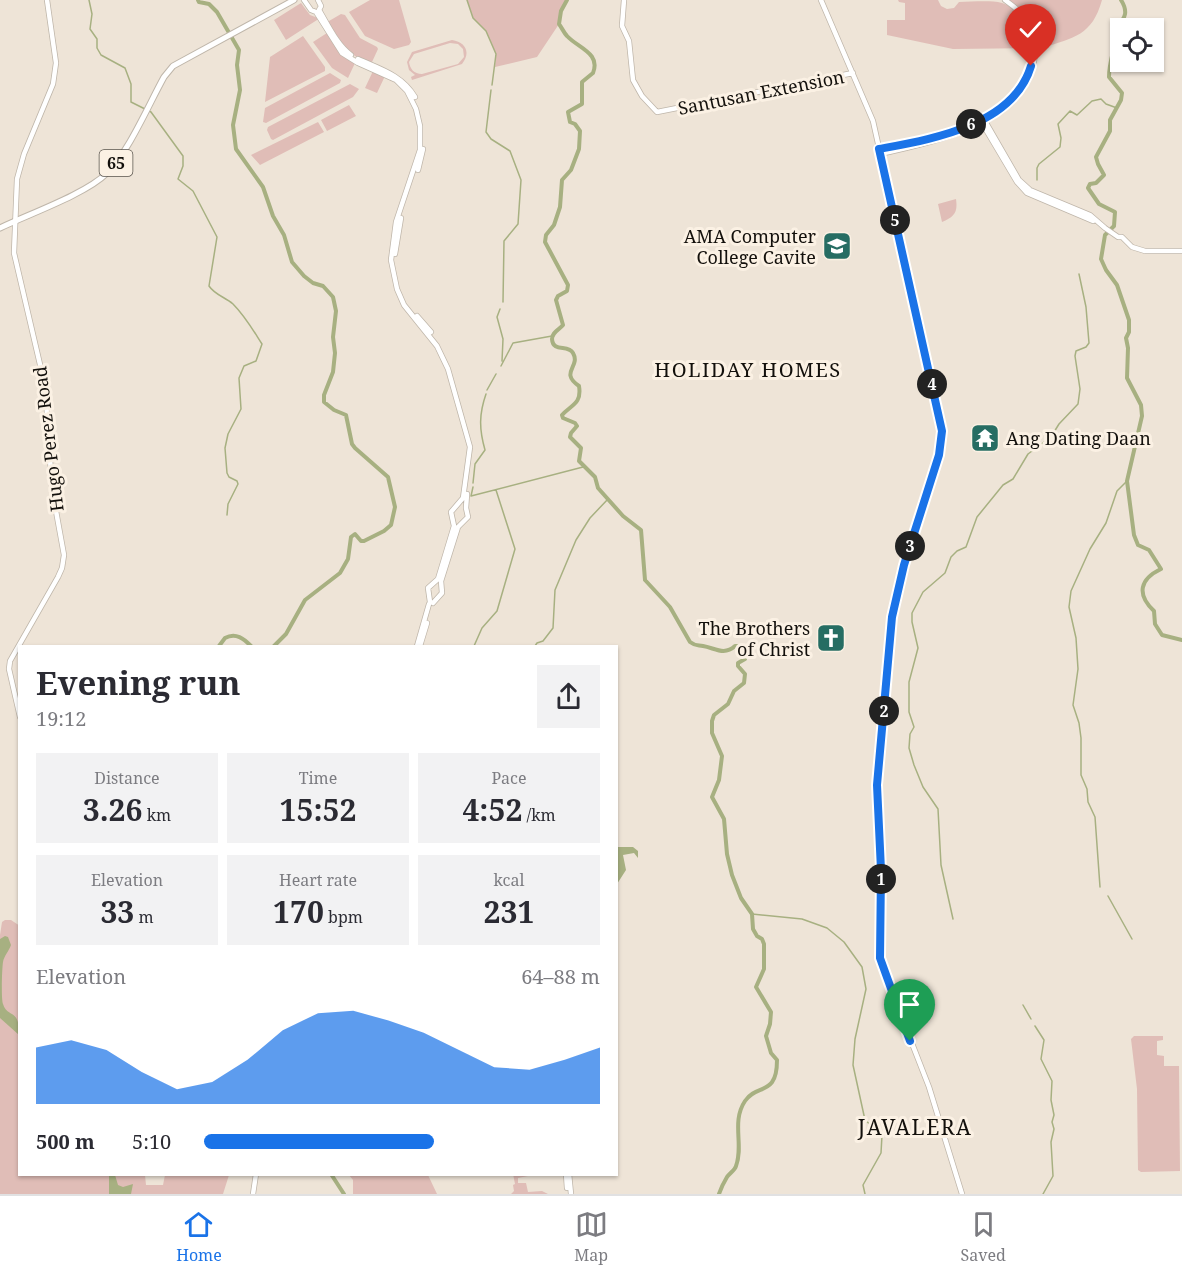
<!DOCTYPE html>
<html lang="en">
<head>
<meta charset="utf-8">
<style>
	:root { --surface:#fff; --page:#f2f2f3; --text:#2b2b33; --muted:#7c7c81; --line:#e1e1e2; --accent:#1a73e8 }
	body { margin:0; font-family:"Noto Serif",serif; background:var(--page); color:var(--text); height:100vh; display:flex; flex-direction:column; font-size:22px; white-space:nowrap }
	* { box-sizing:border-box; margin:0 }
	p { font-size:20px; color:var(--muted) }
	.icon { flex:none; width:33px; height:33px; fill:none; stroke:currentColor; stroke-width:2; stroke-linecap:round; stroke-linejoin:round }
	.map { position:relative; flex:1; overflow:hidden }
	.sheet { position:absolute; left:18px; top:645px; width:600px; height:531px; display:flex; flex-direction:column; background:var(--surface); border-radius:0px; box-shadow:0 2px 4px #0004 }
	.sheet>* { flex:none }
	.controls { position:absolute; left:1110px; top:18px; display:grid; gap:12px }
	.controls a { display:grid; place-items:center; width:54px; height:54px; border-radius:0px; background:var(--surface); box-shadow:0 2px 4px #0004; font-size:30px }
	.pin { position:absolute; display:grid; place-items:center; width:51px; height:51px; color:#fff; margin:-62px -26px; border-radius:50% 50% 50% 0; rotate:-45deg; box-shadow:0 0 6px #0007 }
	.pin .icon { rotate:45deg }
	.km { position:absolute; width:30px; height:30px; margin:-15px; border-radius:50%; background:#222; color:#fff; font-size:16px; line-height:30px; text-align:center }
	.round { display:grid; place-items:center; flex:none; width:63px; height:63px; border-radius:0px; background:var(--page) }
	.summary { display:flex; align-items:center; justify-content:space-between; height:102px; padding:0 18px }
	h1 { font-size:33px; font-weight:700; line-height:45px }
	.metrics { display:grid; grid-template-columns:repeat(3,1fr); gap:9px; height:102px; padding:6px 18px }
	.metrics div { display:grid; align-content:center; border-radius:0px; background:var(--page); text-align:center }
	.metrics b { font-size:30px; font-weight:700 }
	.metrics small { font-size:16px; font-weight:400 }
	.metrics p { font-size:16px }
	.chart { height:168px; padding:12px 18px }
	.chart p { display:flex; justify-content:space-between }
	.chart svg { width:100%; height:108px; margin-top:6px; fill:var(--accent); opacity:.7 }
	ul { padding:0 18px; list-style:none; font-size:20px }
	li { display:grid; grid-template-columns:96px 72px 1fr; align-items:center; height:45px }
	li i { height:15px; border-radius:8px; background:var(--accent) }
	.menu { display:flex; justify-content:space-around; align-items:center; height:84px; border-top:2px solid var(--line); background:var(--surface); font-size:16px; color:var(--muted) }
	.menu a { display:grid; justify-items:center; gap:3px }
	.menu .active { color:var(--accent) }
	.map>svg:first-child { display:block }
	.green { fill:#e0bdb7; fill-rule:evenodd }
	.water { fill:#a7b081 }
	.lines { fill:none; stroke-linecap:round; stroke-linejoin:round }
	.stream { stroke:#a7b081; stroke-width:1.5 }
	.river { stroke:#a7b081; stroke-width:4 }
	.secondary-casing { stroke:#bfb6aa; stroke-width:6 }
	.primary-casing { stroke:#bfb6aa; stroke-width:7 }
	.secondary { stroke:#fff; stroke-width:4.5 }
	.primary { stroke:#fff; stroke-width:5 }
	.route-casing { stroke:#fff; stroke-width:12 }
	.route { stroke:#1a73e8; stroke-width:8 }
	.labels { text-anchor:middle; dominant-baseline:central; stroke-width:6; stroke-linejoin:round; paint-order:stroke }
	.shield { fill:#fbf1e4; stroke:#59544d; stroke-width:1.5 }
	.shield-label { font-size:16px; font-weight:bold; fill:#13100c }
	.street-label { font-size:18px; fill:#13100c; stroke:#fbf1e4 }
	.poi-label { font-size:18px; fill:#13100c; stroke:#fbf1e4; text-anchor:end }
	.neighbourhood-label { font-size:20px; letter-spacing:1.5px; fill:#13100c; stroke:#fbf1e4 }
	.quarter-label { font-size:21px; letter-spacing:1.5px; fill:#13100c; stroke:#fbf1e4 }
</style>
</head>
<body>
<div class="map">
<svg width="1182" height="1194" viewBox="0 0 1182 1194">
	<rect width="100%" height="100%" fill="#eee4d7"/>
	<path class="green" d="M370,0H399L411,42L409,45L394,49L365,36L349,12Z
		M467,0H567L561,11L559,24L537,57L495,67L496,54L486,31L473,18Z
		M898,0H938L941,6L947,9L954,8L959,2C972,2 990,0 1002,3C1023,9 1031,29 1031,48L953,49L887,35V20H905V3L899,2Z
		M1009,0H1102C1092,36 1074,37 1043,48H1037C1035,25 1028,13 1009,0Z
		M301,3L310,15L318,18L317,20L286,40L274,20Z
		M341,14L345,15L360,38L377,47L378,49L372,62C350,60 340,40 329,23V21Z
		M327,33L341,54L355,63L348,78L332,68L313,42Z
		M303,36L325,67V71L265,102L270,57Z
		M452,40C466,42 471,53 462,64L412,80L411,77L415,75L409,70L407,62L412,52ZM450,43L458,44L463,49L464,57L458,64L422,74C414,74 410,69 409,62L414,54Z
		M373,71L385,76L377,93L365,88Z
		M330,73L341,80L340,83L266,123L263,122L265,108Z
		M350,84L359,89L353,97L273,140L271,139L267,130L268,127Z
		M349,105L356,116L327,131L321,120Z
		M318,122L324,132L260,165L251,155Z
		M956,199C958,213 954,217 942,222L938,204Z
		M5,920H11L20,926V1174L145,1175L146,1185H163L165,1175H229L223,1194H0V935L2,922Z
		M1134,1036H1163V1040L1157,1041V1055L1164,1056V1066H1179L1180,1171L1141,1172L1138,1170L1137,1089L1131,1039Z
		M513,1174L533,1175L518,1178V1183H526L528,1192L542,1191L548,1194H511L514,1191L513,1185L515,1184Z
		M349,1175H428L437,1194H353V1180Z"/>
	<path class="water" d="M617,847H633L638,851V858L634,853L623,855L626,870L617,884Z
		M5,936L8,937L11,945C9,951 4,956 3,962C2,968 1,999 3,1004C7,1018 20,1008 19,1035L0,1018V939Z
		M109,1175H115L118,1185L123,1187L133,1184L131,1194H109Z"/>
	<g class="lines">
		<path class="stream" d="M89,0L92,14L90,29L97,39V48L101,55L125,68L131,84V102L151,112L183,156V166L178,179L193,191L217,237L209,286C215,295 225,297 233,304C245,316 253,330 262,344L256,361L244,366L239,378L241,409L228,434L225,448L227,473L229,477L237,481L238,484L228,504L227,515
			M467,0L473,18L486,31L496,54L492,85
			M491,90L486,132L491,139L510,151L521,180L518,224L504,241L503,302
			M1037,180V168L1039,164L1060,147L1061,138L1058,124L1070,111L1077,115L1092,101L1101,99L1106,104L1117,108
			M500,309L497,317L503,339L502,361
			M501,366L513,343L552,336
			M487,390L496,374
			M473,483L475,464L485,450C479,429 479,414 486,394
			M473,487L471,496L583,467
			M474,646L482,628L497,611L515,549L496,490
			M535,646L537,643L543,641L553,628L555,590L576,540L590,518L608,499
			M1100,887L1095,817L1088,802L1087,789L1081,775V738L1079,723L1073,705L1078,669L1076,638L1069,607L1071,591L1090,549L1106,523L1117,491L1127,481
			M1108,896L1132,939
			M752,914L802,919L827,928L844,942L862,967L866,989L855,1039L853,1065L865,1120L882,1135L881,1153L863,1185L865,1194
			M953,919L941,865L938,809L923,787L914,765L909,748L910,734L914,727L909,712V682L918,648L912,622V613L923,592L945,573L951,557L957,551L966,547L977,517L1003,485L1013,479L1028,454L1051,437L1059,424L1078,404L1080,389L1075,356L1076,351L1086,347L1089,343L1086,307L1079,274
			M1023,1005L1031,1019
			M1035,1026L1044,1040L1041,1059L1052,1081L1051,1100L1054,1115L1052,1122L1054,1129L1051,1142L1053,1176L1043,1194"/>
		<path class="river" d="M198,0L199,2L209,4L217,12L239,50L237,65L240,90L233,125L236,149L263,187L273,216L284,235L292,262L304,276L313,283L323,286L333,297L336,311L333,337L335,353L333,372L324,395V402L334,410L346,415L352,444L355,448L388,477L395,507L391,525L384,531L364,541H361L355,534L351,537L348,559L340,573L305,600L286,634L274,646
			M567,0L561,11L559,24C562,28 564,33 567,36C578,48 601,53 593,73L582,82V104L568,112L570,122L575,124L580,131L579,149L571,170L562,180L560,207L554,225L546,235L545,242L568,285L567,291L558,296L556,300L563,325C559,330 552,332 552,339C553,353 568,344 573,353C581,367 559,372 579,386C582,404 571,405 562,415L563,418L575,423L577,426L571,433L570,437L581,448L579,461L595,477L598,488L623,516L641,530L645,580L670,607L690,642C695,646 697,645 703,646C715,648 724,656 735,646H742L746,654L745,659L738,663V666L745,674L744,683L734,691L728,704L714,715L712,721V733L722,756L719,780L712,797L724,819L727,854L732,875L741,898L752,914L753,929L757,936L762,939L764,944V969L756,987L771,1012L770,1024L766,1036L771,1053L777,1060C777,1097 757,1083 745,1101C731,1122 744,1145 736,1166C735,1170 730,1173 727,1177C724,1182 721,1188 719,1194
			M1121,0C1128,11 1126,18 1117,26C1117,44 1109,59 1109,77L1122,93L1121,100L1110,120V131L1096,157L1098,164L1104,175L1096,183L1090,184L1088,188L1099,204L1115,212L1114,226L1105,235L1101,259L1106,270L1117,285L1129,320V332L1126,338L1128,348L1127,378L1141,405L1142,416L1127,481L1134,535L1138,545L1149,550L1161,569C1140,579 1136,594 1154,611L1155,624L1162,635L1182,640
			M219,646L225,638C236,632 244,639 251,646
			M331,1174L344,1194"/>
		<g class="secondary-casing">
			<path id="secondary" d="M304,0L311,10L316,12L342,53L358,63L396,80L407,91L416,109L420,126V150L396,222L391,260L397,289L404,305L437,346L448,369L470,447L463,498L451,512L454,526L438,579L428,588L430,602
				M318,0L321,6L319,10C328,25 337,45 351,55
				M624,0L622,26L629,41L633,80L642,96L657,112L853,73
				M821,0L873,121L942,431L939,455L904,565L892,617L877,785L881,870L879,949L883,969L929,1087L962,1194
				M358,59C380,69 402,75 415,97
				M985,121L1019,180L1030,190L1090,215L1105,228L1118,237H1122L1132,247L1145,251H1182
				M982,123L1017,182L1027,193L1093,221
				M879,149L948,133L991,115
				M881,154C934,141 1032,124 1035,52C1036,24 1027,16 1005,0
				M418,170L423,149
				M395,254L401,218
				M417,316L431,332
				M433,603L442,593L441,581L458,527L468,517L466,508L467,494
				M417,646L429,604
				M420,646L427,623
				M20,717L9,669L10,661L58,577L62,568L64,555L52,489L46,398L42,373L14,253L17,179L24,154L53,84L56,63L47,0
				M566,1174L567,1188
				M569,1174L571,1194
				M253,1194L256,1174"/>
		</g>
		<g class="primary-casing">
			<path id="primary" d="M0,228C29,214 86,194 107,173C128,153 149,104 164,77L173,66L294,0"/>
		</g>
		<use href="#secondary" class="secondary"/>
		<use href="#primary" class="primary"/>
	</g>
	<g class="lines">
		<g class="route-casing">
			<path id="route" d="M910,1041L880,958L881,870L877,785L892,617L904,565L939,455L942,431L879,149C932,139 1013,126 1031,66"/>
		</g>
		<use href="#route" class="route"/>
	</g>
	<defs>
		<g id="university-square" transform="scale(1.5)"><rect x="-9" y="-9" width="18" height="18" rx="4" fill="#266d63" stroke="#fbf1e4"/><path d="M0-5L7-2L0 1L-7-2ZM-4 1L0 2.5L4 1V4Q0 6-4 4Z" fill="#fff"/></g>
		<g id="temple-square" transform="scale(1.5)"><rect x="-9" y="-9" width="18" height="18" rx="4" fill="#266d63" stroke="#fbf1e4"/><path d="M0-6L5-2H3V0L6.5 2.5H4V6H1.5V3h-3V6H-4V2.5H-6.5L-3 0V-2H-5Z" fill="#fff"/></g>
		<g id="church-square" transform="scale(1.5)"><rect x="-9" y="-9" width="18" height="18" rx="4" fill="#266d63" stroke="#fbf1e4"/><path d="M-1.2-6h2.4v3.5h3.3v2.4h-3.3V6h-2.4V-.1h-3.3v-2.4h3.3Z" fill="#fff"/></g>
	</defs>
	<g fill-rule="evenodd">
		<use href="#university-square" x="837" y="246"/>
		<use href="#temple-square" x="985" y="438"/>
		<use href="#church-square" x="831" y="638"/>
	</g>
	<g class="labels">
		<rect class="shield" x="99.5" y="150" width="33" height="26" rx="4.5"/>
		<g class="shield-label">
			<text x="116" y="163">65</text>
		</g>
		<g class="street-label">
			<text transform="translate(761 92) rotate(-11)">Santusan Extension</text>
			<text transform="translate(48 439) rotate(-97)">Hugo Perez Road</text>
		</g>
		<g class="poi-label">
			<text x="816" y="236">AMA Computer<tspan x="816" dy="21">College Cavite</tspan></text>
			<text x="1006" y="438" text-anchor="start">Ang Dating Daan</text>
			<text x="810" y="628">The Brothers<tspan x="810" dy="21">of Christ</tspan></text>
		</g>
		<g class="neighbourhood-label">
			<text x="748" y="369">HOLIDAY HOMES</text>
		</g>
		<g class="quarter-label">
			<text x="915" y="1127">JAVALERA</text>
		</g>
	</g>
</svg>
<div class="controls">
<a><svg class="icon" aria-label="locate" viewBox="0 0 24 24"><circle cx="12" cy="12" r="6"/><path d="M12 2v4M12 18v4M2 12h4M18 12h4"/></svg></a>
</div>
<div class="pin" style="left:910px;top:1041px;background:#1e9e55"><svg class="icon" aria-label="arrive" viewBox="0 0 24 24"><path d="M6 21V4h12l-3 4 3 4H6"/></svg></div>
<div class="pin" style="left:1031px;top:66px;background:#d93025"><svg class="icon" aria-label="check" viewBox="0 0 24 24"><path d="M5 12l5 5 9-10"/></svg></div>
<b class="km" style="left:881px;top:879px">1</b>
<b class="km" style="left:884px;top:711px">2</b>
<b class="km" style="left:910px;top:546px">3</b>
<b class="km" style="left:932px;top:384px">4</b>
<b class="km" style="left:895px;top:220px">5</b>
<b class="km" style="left:971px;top:124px">6</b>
<section class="sheet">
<div class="summary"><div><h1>Evening run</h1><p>19:12</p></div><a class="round"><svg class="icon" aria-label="share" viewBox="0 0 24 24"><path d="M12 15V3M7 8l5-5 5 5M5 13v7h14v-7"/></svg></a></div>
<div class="metrics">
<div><p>Distance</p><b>3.26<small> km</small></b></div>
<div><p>Time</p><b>15:52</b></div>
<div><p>Pace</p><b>4:52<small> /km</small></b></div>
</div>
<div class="metrics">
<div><p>Elevation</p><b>33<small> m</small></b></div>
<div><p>Heart rate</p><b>170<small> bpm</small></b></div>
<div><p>kcal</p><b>231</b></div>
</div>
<div class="chart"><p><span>Elevation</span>64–88 m</p>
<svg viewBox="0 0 160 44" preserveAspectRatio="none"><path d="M0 44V21L10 18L20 22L30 31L40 38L50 35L60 26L70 14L80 7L90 6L100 10L110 15L120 22L130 29L140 30L150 26L160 21V44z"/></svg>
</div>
<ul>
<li><b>500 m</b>5:10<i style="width:58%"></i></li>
</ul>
</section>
</div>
<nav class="menu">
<a class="active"><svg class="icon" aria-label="home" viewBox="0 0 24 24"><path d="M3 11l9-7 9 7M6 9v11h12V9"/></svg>Home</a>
<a><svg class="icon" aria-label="map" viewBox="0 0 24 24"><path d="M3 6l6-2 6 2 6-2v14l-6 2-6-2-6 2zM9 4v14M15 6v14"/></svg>Map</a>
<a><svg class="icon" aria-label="saved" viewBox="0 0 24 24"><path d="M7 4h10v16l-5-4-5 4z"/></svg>Saved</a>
</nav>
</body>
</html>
